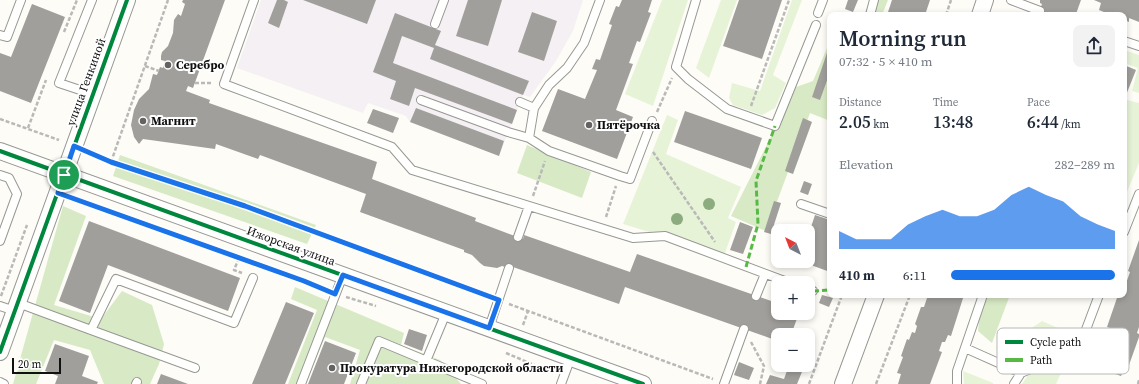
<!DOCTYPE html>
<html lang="en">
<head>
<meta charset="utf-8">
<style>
	:root { --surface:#fff; --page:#f2f2f3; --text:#1f2937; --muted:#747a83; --accent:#1a73e8 }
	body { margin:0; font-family:"Source Serif 4",serif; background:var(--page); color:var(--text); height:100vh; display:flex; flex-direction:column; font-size:15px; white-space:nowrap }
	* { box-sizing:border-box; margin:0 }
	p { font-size:13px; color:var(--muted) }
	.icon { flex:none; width:22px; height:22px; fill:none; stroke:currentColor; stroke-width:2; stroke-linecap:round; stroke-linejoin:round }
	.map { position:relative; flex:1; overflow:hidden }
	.details { position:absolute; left:827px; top:12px; width:300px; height:286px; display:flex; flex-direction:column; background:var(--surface); border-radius:8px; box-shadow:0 2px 6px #0003 }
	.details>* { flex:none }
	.needle { width:26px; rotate:318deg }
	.tools { position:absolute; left:771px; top:224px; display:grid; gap:8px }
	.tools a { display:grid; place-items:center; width:44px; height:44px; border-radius:8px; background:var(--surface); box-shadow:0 2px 6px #0003; font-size:20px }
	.scale { position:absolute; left:12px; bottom:10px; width:49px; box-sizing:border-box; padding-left:4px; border:2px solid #111; border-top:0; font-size:11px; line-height:14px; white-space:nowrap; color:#111; -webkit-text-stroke:3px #fff; paint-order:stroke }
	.pin { position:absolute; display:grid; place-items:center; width:34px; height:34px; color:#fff; margin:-17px; border:2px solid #fff; border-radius:50%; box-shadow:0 1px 4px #0007 }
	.round { display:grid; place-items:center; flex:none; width:42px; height:42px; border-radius:8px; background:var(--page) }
	.headline { display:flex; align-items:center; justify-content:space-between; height:68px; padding:0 12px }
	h1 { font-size:22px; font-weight:600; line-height:30px }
	.stats { display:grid; grid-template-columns:repeat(3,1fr); gap:6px; height:68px; padding:4px 12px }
	.stats div { display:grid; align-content:center }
	.stats b { font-size:17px; font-weight:600 }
	.stats small { font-size:11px; font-weight:400 }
	.stats p { font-size:11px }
	.chart { height:112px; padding:8px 12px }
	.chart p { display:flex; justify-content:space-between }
	.chart svg { width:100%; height:72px; margin-top:4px; fill:var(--accent); opacity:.7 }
	ul { padding:0 12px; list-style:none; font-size:13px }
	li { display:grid; grid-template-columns:64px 48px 1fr; align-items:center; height:30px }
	li i { height:10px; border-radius:5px; background:var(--accent) }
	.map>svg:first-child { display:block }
	.industrial { fill:#f5f0f3 }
	.green { fill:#e7f3d7 }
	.forest { fill:#d8eac5 }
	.building { fill:#a19f9c }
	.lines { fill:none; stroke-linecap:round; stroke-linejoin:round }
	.lane-casing { stroke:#979795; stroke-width:10 }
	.street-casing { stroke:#979795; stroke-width:18 }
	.path { stroke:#b9b9b8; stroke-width:2.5; stroke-dasharray:4 2; stroke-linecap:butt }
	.lane { stroke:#fffffe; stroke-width:8 }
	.street { stroke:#fffffe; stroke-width:16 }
	.quiet { stroke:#58b947; stroke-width:3; stroke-dasharray:6 3; stroke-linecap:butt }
	.cycleway-casing { stroke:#fff; stroke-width:6 }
	.cycleway { stroke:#00873e; stroke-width:4 }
	.tree { fill:#8cac80 }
	.route-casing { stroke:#fff; stroke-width:8 }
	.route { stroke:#1a73e8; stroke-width:5 }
	.poi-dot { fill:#646362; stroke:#fff; stroke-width:1.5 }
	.labels { text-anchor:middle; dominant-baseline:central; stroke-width:4; stroke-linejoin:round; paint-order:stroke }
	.poi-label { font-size:12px; font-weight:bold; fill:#111; stroke:#fff; text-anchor:start }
	.street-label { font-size:12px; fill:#111; stroke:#fff }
	.key { fill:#fff; stroke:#b8b8b8; stroke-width:1 }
	.key-label { font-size:11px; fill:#111 }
</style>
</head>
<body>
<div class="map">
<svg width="1139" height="384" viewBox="0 0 1139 384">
	<rect width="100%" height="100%" fill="#fdfcf7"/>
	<path class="industrial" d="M261,0H583L573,31L556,61L530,97L523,95L499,156L410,122L406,116L368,103L363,113L237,68Z"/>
	<path class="green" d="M662,0H688L653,106L625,94Z
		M721,0H737L709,78L696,68Z
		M792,0H802L773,75L786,83L775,108L762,115L733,105L729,98L732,83L760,91Z
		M1124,50L1139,55V93L1132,91L1138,68L1124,63Z
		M1127,100L1139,103V163L1124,199V108Z
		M667,115L678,120L666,154L741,187L728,218L736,222L725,253L715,252L623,224Z
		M1042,321L1060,329L1063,336L1059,344L1024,363L996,349L1002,334L1017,338Z
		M1057,364L1072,367L1068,374L1061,373L1056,384H1022L1028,375Z
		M963,371L993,383V384H964Z"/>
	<path class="forest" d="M870,0H888L882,15H864Z
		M830,41V121L810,113L766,231L731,216L796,87L813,81Z
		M527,145L591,172L582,198L517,173Z
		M120,155L316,225L307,244L113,176Z
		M63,206L86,216L54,305L101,319L122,291L152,305L164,344L159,364L150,384H104L90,350L54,340L36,384H13Z
		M295,287L404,333L401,345L440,360L461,384H350L360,350L325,337L305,384H288L317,310L291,299Z
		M982,295H1010L992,343L978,331Z"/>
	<path class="building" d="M183,0H225L193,88L188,86L186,91L210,100L209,103L377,162L372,179L476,218L475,221L523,239L524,235L630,272L637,254L774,302L778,290V313H799L791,335H778V341L625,287L619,304L513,267L512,269L502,266L497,268L484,266L480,263L472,255L464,252V250L360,212L366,194L260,155L258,159L216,144L215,149L143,139L139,144L134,137L131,125L134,110L139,99L149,89L153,74L157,75L160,67L163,68L165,61L161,60V56L162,52L168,46L173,33L174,20L178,14L181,16L185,4L182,2Z
		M277,0H284L288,2L279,28L268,23Z
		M303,0H376L367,24Z
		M468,0H502L488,46L456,36Z
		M622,0H652L648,12L651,13L640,42L637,41L629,63L633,64L616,110L633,117L617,159L542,131L558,89L585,99L597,70L592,69L596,59L600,60L612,25L609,24L616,6L619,7Z
		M739,0H782L762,59L723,46Z
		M848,0H858L853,12L845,9Z
		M892,0H930L925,15H887Z
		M1040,0H1081L1076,14L1071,12L1070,15H1038L1042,4L1040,3Z
		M1094,0H1139V22L1129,18V22L1124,20V15H1111L1099,10L1101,3Z
		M32,4L65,17L31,103L0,91V53L11,57Z
		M532,12L557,21L544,61L518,52Z
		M395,13L441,31L435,45L529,81L523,95L430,59L434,48L402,36L393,63L517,110L512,124L415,88L409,106L390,99L396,81L373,72Z
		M830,44V72L820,100L812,97Z
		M1124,65L1136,70L1124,100Z
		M416,108L504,141L499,156L410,122Z
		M373,109L399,118L393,133L367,123Z
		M685,111L762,138L751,169L674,142Z
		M803,118L812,122L793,174L785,171Z
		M804,181L812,184L808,195L800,192Z
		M774,201L781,203L771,234L764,232Z
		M815,215L830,220V272L800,261H808V236Z
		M89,221L240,278L228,311L108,265L90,313L59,301Z
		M740,222L753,227L743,254L730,250Z
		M1139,240V327L1137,333L1139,334V337L1129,365L1126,364L1121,376L1095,367L1110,328L1107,327L1118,295H1124V289L1130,272L1128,271Z
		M822,295L833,298L829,307L819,303Z
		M928,295H964L951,336L948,335L945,342H942L939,351L942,352L930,384H898L901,374L897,373L903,357L901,356L907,339L909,340L912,332L915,333L917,326L915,324L921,307H924Z
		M286,302L314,313L285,384H252Z
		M409,329L427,335L422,351L404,344Z
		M325,341L356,353L344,384H308Z
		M55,344L89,356L82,376L98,382L97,384H55L58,376L45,371Z
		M739,362L754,368L749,380L734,375Z
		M789,365H798L804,367L797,384H766L770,375L784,379Z
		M161,374L188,384H157Z"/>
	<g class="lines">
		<g class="lane-casing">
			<path id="lane" d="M92,0L59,83L92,94
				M254,0L224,84L392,147L412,170L633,238L665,236L790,283
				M600,0L584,43L567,68L549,85L534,108L529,138L549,151L620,176L630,179L652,121
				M696,0L676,67L688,79L727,109L775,126L816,25
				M1011,0L1040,11
				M818,13L823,0
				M870,15L874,0
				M435,24L444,0
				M0,35L7,37L21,0
				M1124,41L1139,46
				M421,100L508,132L529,138
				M520,102L534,108
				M0,175L9,178L17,194L0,241
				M801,204L830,214
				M1124,232L1139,194
				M518,237L529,206
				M808,289L813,291
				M756,296L765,274
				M18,303L91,330L116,279L234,323L253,278
				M0,306L15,311
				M489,328L509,268
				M91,330L195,368
				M965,348L1021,373
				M426,361L446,313
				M0,382L4,384
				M136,384L137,382
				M301,384L343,275
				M361,384L379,341L482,384
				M561,384L571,357
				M724,384L744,329
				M957,384V371L983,295
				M1014,384L1021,373L1079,348L1099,295"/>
		</g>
		<g class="street-casing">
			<path id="street" d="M980,15L985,0
				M0,151L643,384
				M0,352L127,0
				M843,384L876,295"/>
		</g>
		<path class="path" d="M946,15L951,0
			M64,32L77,0
			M145,66L159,71
			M195,83H213
			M751,106L789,0
			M657,112L672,78
			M0,119L59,140
			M28,128L46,80
			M88,152L111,162L245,206L488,296
			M653,152L715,242
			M111,162L168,0
			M533,196L545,161
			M71,198L326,290
			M606,217L616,186
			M239,258L234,270L242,273
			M1,296L27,225
			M346,297L376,306
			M509,304L713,379
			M523,325L528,311
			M751,342L764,366L760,384
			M506,353L553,373
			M809,384L842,295
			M876,384L910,295
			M1138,384L1139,380"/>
		<use href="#lane" class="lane"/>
		<use href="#street" class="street"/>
		<path class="quiet" d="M746,267L758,224L756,181L775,126
			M813,291L830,290"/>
		<g class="cycleway-casing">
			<path id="cycleway" d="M0,151L643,384
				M0,352L127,0"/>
		</g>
		<use href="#cycleway" class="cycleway"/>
	</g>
	<g class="tree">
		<circle cx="709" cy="204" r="6"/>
		<circle cx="677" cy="219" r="6"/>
	</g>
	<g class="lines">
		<g class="route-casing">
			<path id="route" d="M74,146L111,162L245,206L499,300L489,328L343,275L335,294L304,281L58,193Z"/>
		</g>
		<use href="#route" class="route"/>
	</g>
	<g class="poi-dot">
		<circle cx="168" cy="65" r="4"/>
		<circle cx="143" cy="121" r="4"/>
		<circle cx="589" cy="125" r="4"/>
		<circle cx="332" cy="368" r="4"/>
	</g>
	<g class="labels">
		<g class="poi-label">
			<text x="176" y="65">Серебро</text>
			<text x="151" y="121">Магнит</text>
			<text x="597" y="125">Пятёрочка</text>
			<text x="340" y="368">Прокуратура Нижегородской области</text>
		</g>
		<g class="street-label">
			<text transform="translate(86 82) rotate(-70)">улица Генкиной</text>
			<text transform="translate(291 246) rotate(20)">Ижорская улица</text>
		</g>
	</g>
	<rect x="997" y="328" width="132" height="46" rx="6" class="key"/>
	<rect x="1005" y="340" width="18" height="4" fill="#00873e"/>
	<rect x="1005" y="358" width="18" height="4" fill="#58b947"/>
	<g class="key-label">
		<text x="1030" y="346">Cycle path</text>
		<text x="1030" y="364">Path</text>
	</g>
</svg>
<div class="tools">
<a><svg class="needle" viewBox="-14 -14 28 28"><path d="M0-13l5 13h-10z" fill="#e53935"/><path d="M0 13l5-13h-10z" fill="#747a83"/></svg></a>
<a>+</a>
<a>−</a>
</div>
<div class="scale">20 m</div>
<div class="pin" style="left:64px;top:175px;background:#1e9e55"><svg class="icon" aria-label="arrive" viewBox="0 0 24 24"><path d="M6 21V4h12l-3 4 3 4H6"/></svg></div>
<section class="details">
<div class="headline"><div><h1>Morning run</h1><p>07:32 · 5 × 410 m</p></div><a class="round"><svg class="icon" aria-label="share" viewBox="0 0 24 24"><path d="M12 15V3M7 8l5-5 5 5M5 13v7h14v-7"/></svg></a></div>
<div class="stats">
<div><p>Distance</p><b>2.05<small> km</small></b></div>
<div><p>Time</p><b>13:48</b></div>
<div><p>Pace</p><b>6:44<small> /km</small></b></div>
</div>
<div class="chart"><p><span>Elevation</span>282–289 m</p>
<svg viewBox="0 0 160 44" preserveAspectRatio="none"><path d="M0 44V33L10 38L20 38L30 38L40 29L50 24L60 20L70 24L80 24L90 20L100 11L110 6L120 11L130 15L140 24L150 29L160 33V44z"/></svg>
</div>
<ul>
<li><b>410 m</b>6:11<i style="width:100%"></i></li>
</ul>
</section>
</div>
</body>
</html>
